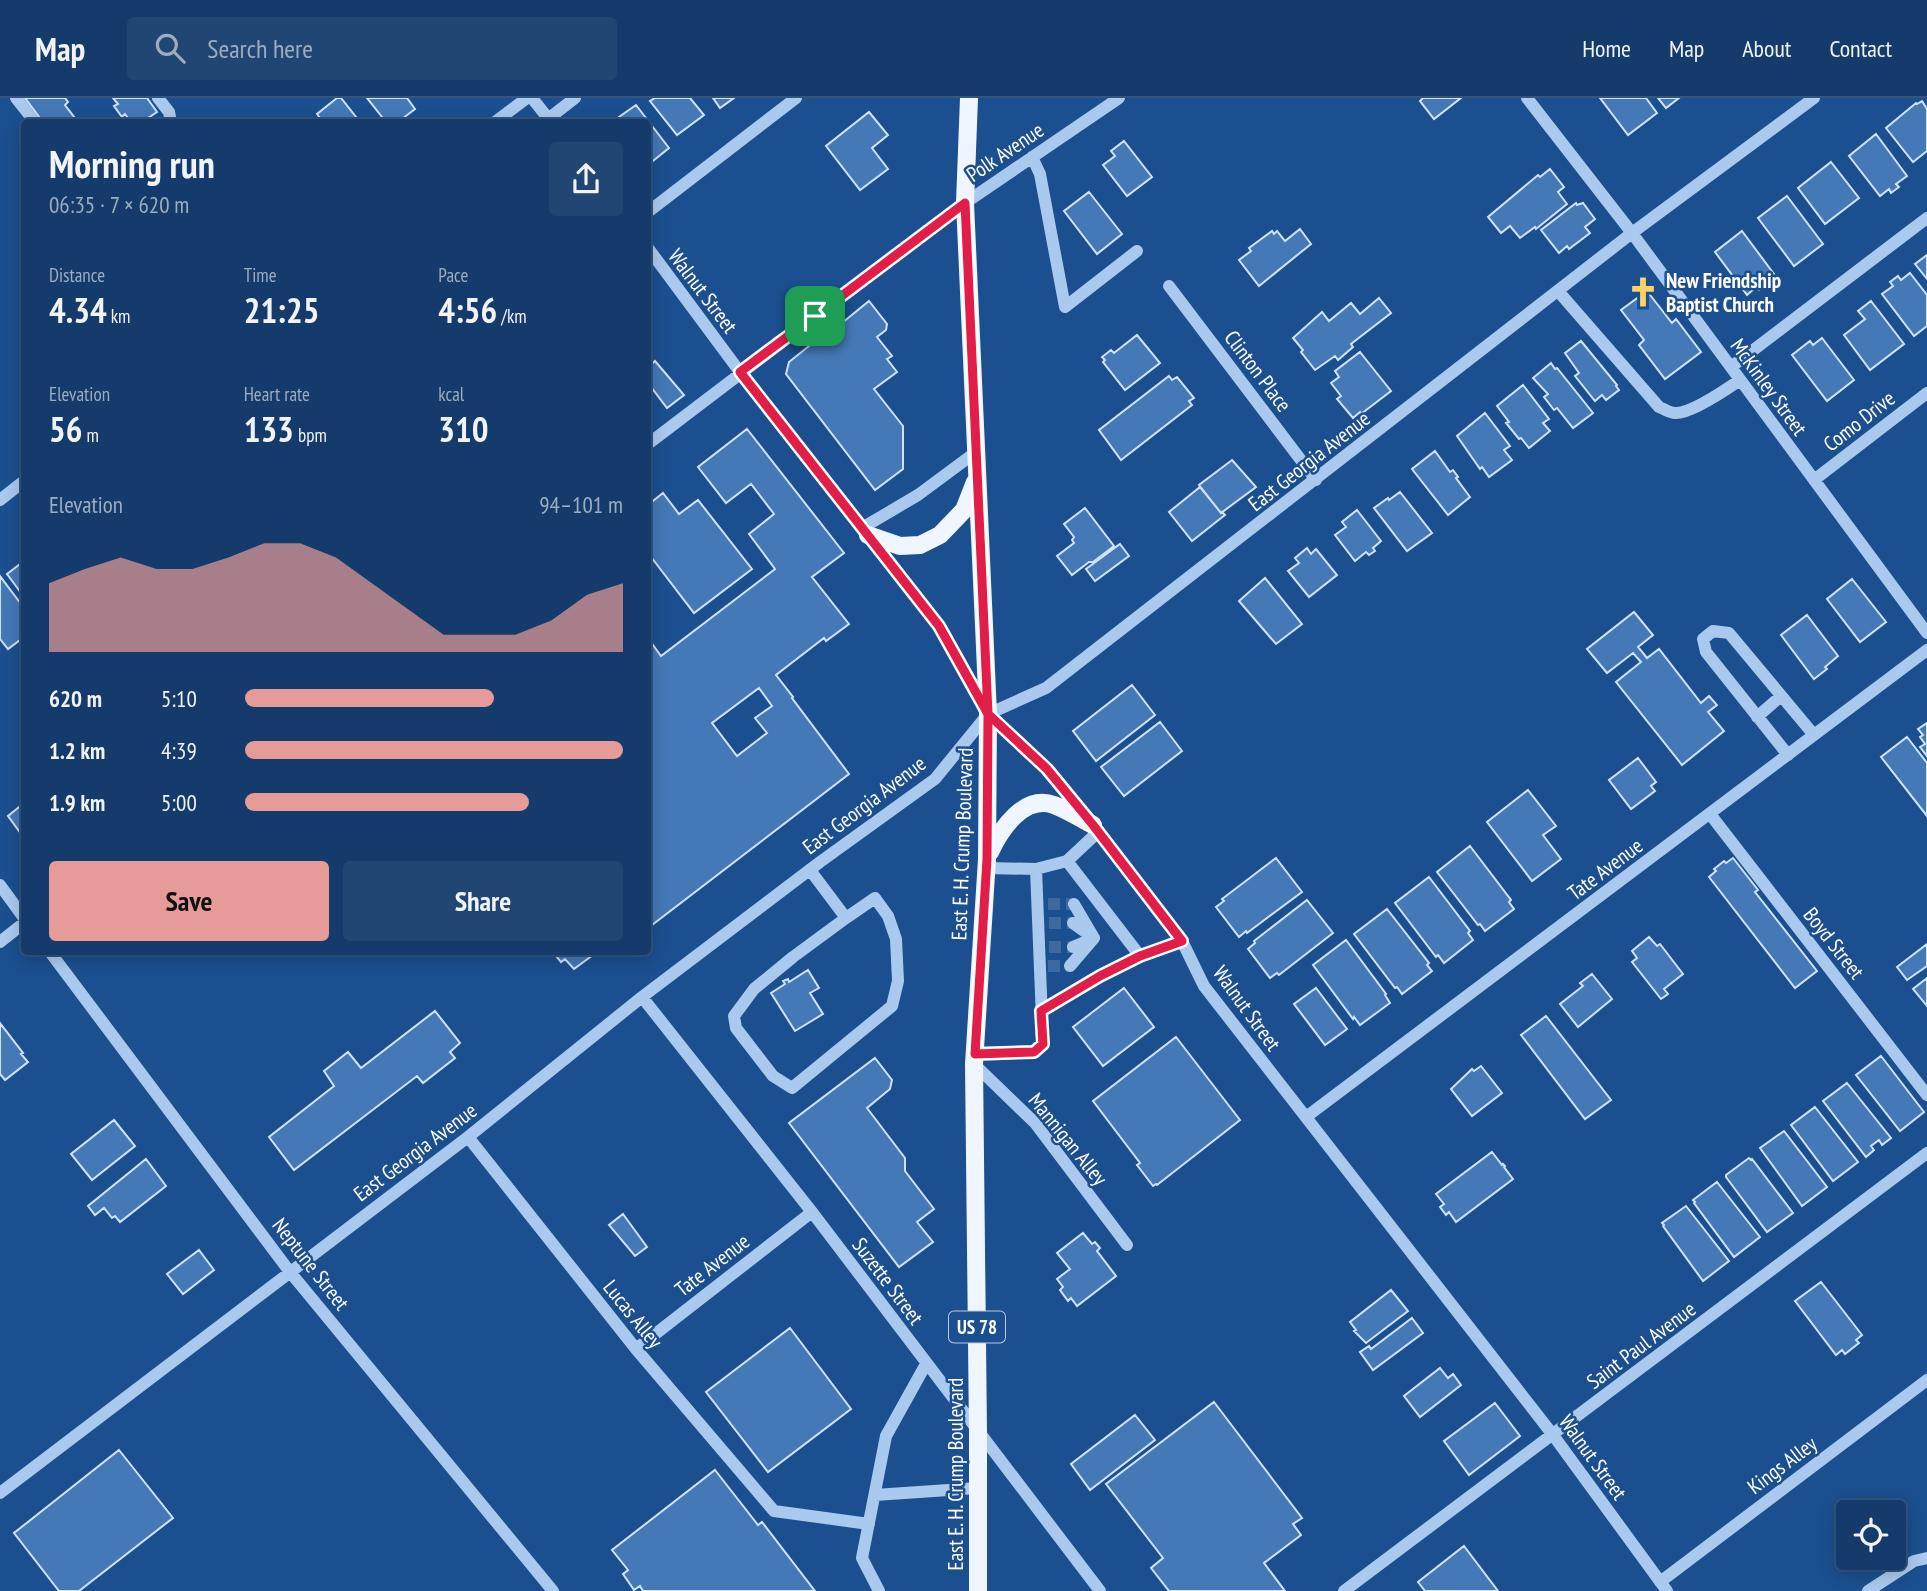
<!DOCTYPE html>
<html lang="en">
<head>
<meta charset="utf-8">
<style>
	:root { --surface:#143b6b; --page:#214673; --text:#f1f3f6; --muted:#9dadc1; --line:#33557e; --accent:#e69b98 }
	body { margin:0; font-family:"PT Sans Narrow",sans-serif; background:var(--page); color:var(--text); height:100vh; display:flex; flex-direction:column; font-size:26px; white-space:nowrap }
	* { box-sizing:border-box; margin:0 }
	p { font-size:23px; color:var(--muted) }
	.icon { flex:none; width:38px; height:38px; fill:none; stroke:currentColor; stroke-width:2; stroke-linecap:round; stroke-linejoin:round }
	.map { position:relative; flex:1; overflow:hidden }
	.drawer { position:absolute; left:21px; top:21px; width:630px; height:836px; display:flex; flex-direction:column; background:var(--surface); border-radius:7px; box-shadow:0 4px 18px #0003,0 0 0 2px var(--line) }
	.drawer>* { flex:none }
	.fabs { position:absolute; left:1836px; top:1402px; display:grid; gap:14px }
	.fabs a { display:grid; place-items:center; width:70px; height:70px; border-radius:7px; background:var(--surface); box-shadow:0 4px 18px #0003,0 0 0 2px var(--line); font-size:35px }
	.pin { position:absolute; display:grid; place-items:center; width:60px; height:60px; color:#fff; margin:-30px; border-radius:14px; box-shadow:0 4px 10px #0006 }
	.round { display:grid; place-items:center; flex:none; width:74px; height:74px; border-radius:7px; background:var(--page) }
	.headline { display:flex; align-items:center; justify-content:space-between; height:119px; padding:0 28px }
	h1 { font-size:38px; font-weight:600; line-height:52px }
	.stats { display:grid; grid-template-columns:repeat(3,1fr); gap:10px; height:119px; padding:7px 28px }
	.stats div { display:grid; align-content:center }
	.stats b { font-size:35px; font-weight:600 }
	.stats small { font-size:19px; font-weight:400 }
	.stats p { font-size:19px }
	.chart { height:196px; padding:14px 28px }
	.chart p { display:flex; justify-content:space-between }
	.chart svg { width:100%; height:126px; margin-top:7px; fill:var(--accent); opacity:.7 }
	.action { display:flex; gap:14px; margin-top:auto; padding:14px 28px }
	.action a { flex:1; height:80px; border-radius:7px; background:var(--accent); color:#111; font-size:28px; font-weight:600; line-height:80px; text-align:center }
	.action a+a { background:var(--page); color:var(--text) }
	ul { padding:0 28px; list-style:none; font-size:23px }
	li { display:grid; grid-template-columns:112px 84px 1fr; align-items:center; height:52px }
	li i { height:18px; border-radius:9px; background:var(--accent) }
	header { display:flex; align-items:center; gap:42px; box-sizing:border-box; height:98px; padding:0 35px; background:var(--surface); border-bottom:2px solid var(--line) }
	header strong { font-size:33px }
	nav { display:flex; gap:38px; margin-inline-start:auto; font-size:24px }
	.search { width:490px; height:63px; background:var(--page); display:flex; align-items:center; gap:18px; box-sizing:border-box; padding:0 24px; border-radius:7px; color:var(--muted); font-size:26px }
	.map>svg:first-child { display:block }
	.building { fill:#4478b7; stroke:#cfe3fa; stroke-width:2; fill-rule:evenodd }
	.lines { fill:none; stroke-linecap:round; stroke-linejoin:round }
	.minor-tunnel { stroke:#3d69a0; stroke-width:12; stroke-dasharray:12 6; stroke-linecap:butt }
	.minor { stroke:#a9c9ee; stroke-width:12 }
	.major { stroke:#f0f6ff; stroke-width:18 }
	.route-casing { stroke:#fff; stroke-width:14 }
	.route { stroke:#e11d48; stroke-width:9 }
	.labels { text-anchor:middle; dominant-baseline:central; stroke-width:5; stroke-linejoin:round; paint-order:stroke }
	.shield { fill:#1b4f8f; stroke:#bbcadd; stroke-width:2 }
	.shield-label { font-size:19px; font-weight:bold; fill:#fff }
	.street-label { font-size:21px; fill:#fff; stroke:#1b4f8f }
	.poi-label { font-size:21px; font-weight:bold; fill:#fff; stroke:#1b4f8f; text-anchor:start }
</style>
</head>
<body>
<header>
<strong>Map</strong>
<div class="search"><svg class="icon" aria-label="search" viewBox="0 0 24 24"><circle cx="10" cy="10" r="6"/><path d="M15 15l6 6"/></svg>Search here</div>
<nav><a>Home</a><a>Map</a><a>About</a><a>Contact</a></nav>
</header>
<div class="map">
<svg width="1927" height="1493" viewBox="0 0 1927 1493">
	<rect width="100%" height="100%" fill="#1b4f8f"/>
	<path class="building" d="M25,0H65L68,4L65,7L78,24H43Z
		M113,0H147L157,14L142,24H131L125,16L122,19L114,8L118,6Z
		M337,0H341L360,24H323L317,16Z
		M367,0H407L415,11L398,24H386Z
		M655,0H690L704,17L677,37L650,3Z
		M713,0H734L720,10Z
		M1423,0H1461L1434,21L1420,3Z
		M1600,0H1646L1657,15L1628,37Z
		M1658,0H1679L1666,10Z
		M1922,3L1927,11V53L1913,64L1886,30L1916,5L1917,6Z
		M636,7L669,50L648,67V24H623L619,19Z
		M869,14L888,37L872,50L888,71L860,92L826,48Z
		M1876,36L1907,78L1896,86L1899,89L1891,95L1889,91L1880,98L1849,58Z
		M1124,43L1152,79L1127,98L1103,67L1115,58L1111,53Z
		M1831,64L1859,100L1825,126L1798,90Z
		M1550,71L1564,89L1558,94L1567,106L1536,131L1535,129L1520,140L1510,128L1501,135L1488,119L1538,77L1540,79Z
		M1089,94L1122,136L1097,156L1064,113Z
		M1787,98L1823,146L1794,168L1758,120Z
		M1576,105L1577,107L1583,105L1595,121L1585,129L1590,135L1569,151L1567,148L1559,155L1541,132Z
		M1300,131L1311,146L1259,188L1239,162L1251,153L1249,150L1272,133L1274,136L1277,133L1285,143Z
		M1742,133L1774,176L1764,184L1766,187L1759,192L1756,189L1747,197L1715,154Z
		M1927,157V181L1915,166Z
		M1910,175L1927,197V228L1914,238L1882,196L1893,188L1890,184L1898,178L1901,182Z
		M1647,193L1672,225L1676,221L1701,254L1665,281L1639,247L1644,242L1621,212Z
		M1379,200L1391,215L1351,246L1353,249L1338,262L1335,258L1315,272L1301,254L1303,252L1293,240L1322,214L1329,223L1351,205L1360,216Z
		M869,203L887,226L886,232L877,239L892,258L887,261L897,274L874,291L903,328V371L875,392L786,276L789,264L829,232L831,234Z
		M1871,203L1904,246L1870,272L1844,237L1865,221L1858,213Z
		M1137,237L1160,265L1125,292L1103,264L1105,262L1102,259L1111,252L1114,255Z
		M1822,240L1854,282L1827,303L1792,257L1810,243L1813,247Z
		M1581,243L1617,287L1616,288L1619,292L1606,302L1602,297L1595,303L1575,278L1579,275L1565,255Z
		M1360,254L1391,293L1361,316L1360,314L1353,320L1337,301L1341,298L1331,285L1339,279L1335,273Z
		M655,263L684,297L667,310L648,285V269Z
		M1551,265L1555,271L1557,270L1593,315L1573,330L1557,310L1554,312L1544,299L1548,296L1533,280Z
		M1169,278L1172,282L1177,279L1194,300L1189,303L1192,307L1121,362L1099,332Z
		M1523,287L1549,321L1543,325L1550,333L1529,350L1521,340L1519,341L1506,325L1509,324L1497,308Z
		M1485,315L1510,348L1504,352L1512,362L1489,379L1482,369L1480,371L1457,338Z
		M747,331L844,455L812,479L849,526L826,543L824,540L776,577L793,599L792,600L849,676L652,827L648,820V540L661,558L775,471L749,436L774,416L751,386L726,405L698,369ZM759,590L772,608L755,620L767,635L737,658L712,625Z
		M1435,353L1450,374L1453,372L1458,379L1456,380L1470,399L1448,417L1412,371Z
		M1232,362L1256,389L1221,415L1199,387Z
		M1200,389L1221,415L1222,414L1225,417L1192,443L1169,414Z
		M1400,394L1432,435L1407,453L1374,410L1388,400L1389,402Z
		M663,395L679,416L698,402L752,471L694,515L648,455V407Z
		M1085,410L1114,448L1093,464H1089L1072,477L1057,458L1074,445L1072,442L1074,439L1064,426Z
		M1357,412L1381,443L1373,450L1375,453L1369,457L1366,454L1355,463L1335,437L1346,429L1342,424Z
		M1120,446L1129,458L1095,483L1086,471Z
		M1307,450L1311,456L1316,451L1337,477L1309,499L1288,473L1299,465L1295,460Z
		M24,463V499L7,476Z
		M0,478L24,510V539L8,551L0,541Z
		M1265,480L1302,526L1276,546L1239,503Z
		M1852,481L1886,524L1860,544L1827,501Z
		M1634,514L1653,537L1638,549L1647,560L1659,551L1701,605L1709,598L1717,607L1708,614L1724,633L1682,667L1616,584L1641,564L1633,555L1607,575L1587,551Z
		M1807,517L1838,558L1825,569L1827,571L1814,581L1781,537Z
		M1132,587L1155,617L1096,663L1073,633Z
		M1160,624L1182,653L1124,698L1101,669Z
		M1927,625V658L1920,649L1925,646L1920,639L1923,637L1918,631Z
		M1907,639L1927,665V718L1881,659Z
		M1638,660L1656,684L1651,688L1655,693L1631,711L1609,682Z
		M1528,692L1556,728L1543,737L1561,761L1532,783L1487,724Z
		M24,705V740L8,718Z
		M1470,748L1511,802L1509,804L1514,811L1485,833L1480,826L1478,827L1437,774Z
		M1276,760L1302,794L1247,835L1246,833L1239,839L1216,809L1224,803L1222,801Z
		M1733,760L1758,792L1755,794L1817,873L1795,890L1709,779L1716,773L1714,771L1724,763L1726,765Z
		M1429,779L1470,833L1468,835L1473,842L1444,865L1438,857L1436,859L1395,805Z
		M1307,802L1333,835L1279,877L1277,875L1270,880L1248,851L1255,845L1254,843Z
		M1387,811L1429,865L1427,867L1432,873L1402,896L1397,889L1395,890L1354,836Z
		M1649,839L1657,848L1660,846L1683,876L1664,891L1668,896L1661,901L1632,864L1637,860L1632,853Z
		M1346,842L1386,896L1385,897L1390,905L1360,927L1354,919L1353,921L1313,867Z
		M1927,846V868L1907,882L1897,869Z
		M553,854H597L574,871L565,861L561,864Z
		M808,872L819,890L810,895L823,916L795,933L771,895L785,886L783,883L788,881L789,884Z
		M1592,876L1612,901L1578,929L1560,906L1583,888L1580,885Z
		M1927,880V908L1913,891Z
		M1124,890L1154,929L1103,968L1073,929Z
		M1316,890L1347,931L1325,947L1294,906Z
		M435,913L460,945L450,954L455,960L423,985L417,978L294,1072L269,1039L334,988L324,973L348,954L361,970Z
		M1546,918L1611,1002L1585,1021L1521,937Z
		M0,925L23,955L21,956L28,964L5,982L0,976Z
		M1176,939L1240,1022L1157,1087L1156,1086L1153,1088L1137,1067L1140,1065L1093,1003Z
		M1881,958L1924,1014L1900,1033L1856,977Z
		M875,960L892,982L890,991L867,1010L905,1060V1073L934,1111L917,1124L933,1144L899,1169L789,1025Z
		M1481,968L1502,995L1472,1018L1451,991L1472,971L1474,973Z
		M1847,985L1891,1040L1882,1047L1879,1042L1871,1048L1874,1052L1866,1059L1823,1003Z
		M1815,1009L1858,1064L1833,1083L1791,1027Z
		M114,1022L135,1048L92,1082L71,1056Z
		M1784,1033L1827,1089L1802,1108L1760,1050Z
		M1492,1054L1502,1067L1503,1066L1505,1068L1504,1069L1513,1081L1456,1124L1449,1114L1446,1117L1440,1109L1444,1106L1436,1096Z
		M1749,1060L1751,1062L1752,1061L1793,1115L1767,1134L1726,1079V1077Z
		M146,1061L166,1088L120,1124L115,1118L112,1120L104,1110L95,1117L88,1108Z
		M1717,1084L1760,1139L1734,1159L1694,1105L1695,1104L1693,1102Z
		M1686,1108L1729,1163L1703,1183L1663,1128L1664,1127L1662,1125Z
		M623,1116L647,1149L635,1158L609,1127Z
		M1083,1135L1092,1146L1095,1144L1100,1150L1097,1153L1116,1178L1077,1208L1071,1200L1068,1203L1060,1192L1063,1189L1057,1181L1070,1171L1057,1155Z
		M199,1152L214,1172L183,1196L167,1176Z
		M1821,1184L1862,1237L1856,1242L1859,1245L1845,1256L1842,1252L1836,1257L1795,1203Z
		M1391,1192L1408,1213L1366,1245L1354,1233L1356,1232L1350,1224Z
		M1412,1220L1423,1235L1373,1272L1360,1254L1369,1248L1371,1251Z
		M790,1230L851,1311L768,1374L706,1294Z
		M1440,1270L1448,1280L1453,1276L1461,1287L1420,1319L1404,1298Z
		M1214,1304L1302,1420L1293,1426L1301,1437L1264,1465L1285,1493H1169L1151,1470L1163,1460L1106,1386Z
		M1495,1305L1520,1338L1469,1377L1444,1343Z
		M1135,1317L1155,1342L1090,1392L1071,1366Z
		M119,1352L173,1420L79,1493H59L14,1435Z
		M715,1372L758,1427L762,1424L815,1493H643L640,1488L634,1492L623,1476L628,1472L612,1452Z
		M1464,1448L1498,1493H1425L1418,1484Z"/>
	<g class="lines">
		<path class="minor-tunnel" d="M1048,806H1074
			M1049,825H1073
			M1049,849H1073
			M1048,868H1070"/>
		<path class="minor" d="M16,0L35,24
			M158,0L169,14L171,24
			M532,0L551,24
			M1527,0L1632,135L1927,535
			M548,21L575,0
			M495,24L527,0
			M1032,59L1040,76L1065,209L1137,153
			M648,114L796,0
			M648,150L740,274L939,528L988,616L1047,671L1093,727L1182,843L1204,888L1553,1337L1667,1493
			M1169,188L1316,382
			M1558,193L1659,309C1664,311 1670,315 1675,315C1690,316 1727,291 1740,282
			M1731,269L1927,120
			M648,346L965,105L1119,0
			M1814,382L1927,295
			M0,402L24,383
			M862,430L918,397L976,354
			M1757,619L1781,598
			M1788,657L1706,554L1703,541L1713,533L1729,535L1814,637
			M1710,716L1927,997
			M1067,763L1140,858
			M986,770L1036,771L1067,763L1098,734
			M810,772L846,820L875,800L888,818L896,841L898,883L892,908L792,990L773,978L736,930L734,918L754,891L793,859L846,820
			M0,787L24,820
			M1073,825L1094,840L1074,806
			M0,844L24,825
			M50,854L290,1174L553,1493
			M1070,868L1094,840L1073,849
			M642,899L812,1114L1100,1493
			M1041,913L1099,878L1140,858L1182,843
			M975,955L1034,954L1043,946L1036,771
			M974,966L1035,1025L1127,1147
			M1306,1019L1927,552
			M468,1039L636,1251L774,1413L869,1426
			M636,1251L812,1114
			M0,1395L468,1039L642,899L820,764L935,681L988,616L1046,590L1632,135L1814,0
			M875,1397L978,1390
			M1660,1484L1927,1282
			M879,1493L862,1460L886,1338L926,1266
			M1344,1493L1927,1055
			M1868,1493L1914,1463L1927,1460"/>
		<path class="major" d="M969,0L965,105L988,616L987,761L974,966L978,1335V1493
			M868,437L900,448L920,447L940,437L964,412L975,384
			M990,754C1001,731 1024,696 1054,707C1067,712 1080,720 1093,727"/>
	</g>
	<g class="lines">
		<g class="route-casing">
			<path id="route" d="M815,218L740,274L939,528L988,616L987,761L975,956L1034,954L1043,946L1041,913L1100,878L1140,858L1182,843L1093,727L1047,671L988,616L965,105L815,218"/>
		</g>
		<use href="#route" class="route"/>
	</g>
	<defs>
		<g id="church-bare" transform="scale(2.415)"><path d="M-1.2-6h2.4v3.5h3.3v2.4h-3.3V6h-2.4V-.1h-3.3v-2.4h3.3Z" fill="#ffd166" stroke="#1b4f8f" stroke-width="2.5" paint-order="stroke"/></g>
	</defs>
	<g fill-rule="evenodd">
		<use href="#church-bare" x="1643" y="194"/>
	</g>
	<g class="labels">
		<rect class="shield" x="949" y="1213.5" width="56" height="31" rx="5"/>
		<g class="shield-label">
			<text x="977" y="1229">US 78</text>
		</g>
		<g class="street-label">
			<text transform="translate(1005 54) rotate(-34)">Polk Avenue</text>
			<text transform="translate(703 193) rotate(53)">Walnut Street</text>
			<text transform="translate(1258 273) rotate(53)">Clinton Place</text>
			<text transform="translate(1769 289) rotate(54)">McKinley Street</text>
			<text transform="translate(1859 323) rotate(-38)">Como Drive</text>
			<text transform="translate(1309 363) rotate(-38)">East Georgia Avenue</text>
			<text transform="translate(864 707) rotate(-37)">East Georgia Avenue</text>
			<text transform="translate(962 746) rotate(-88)">East E. H. Crump Boulevard</text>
			<text transform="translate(1605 771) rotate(-37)">Tate Avenue</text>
			<text transform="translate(1834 845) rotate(52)">Boyd Street</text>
			<text transform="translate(1247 910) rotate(54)">Walnut Street</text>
			<text transform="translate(1068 1041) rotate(51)">Mannigan Alley</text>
			<text transform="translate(415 1054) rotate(-37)">East Georgia Avenue</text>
			<text transform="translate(311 1166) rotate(52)">Neptune Street</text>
			<text transform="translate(712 1167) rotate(-38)">Tate Avenue</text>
			<text transform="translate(888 1183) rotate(53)">Suzette Street</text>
			<text transform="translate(633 1216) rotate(51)">Lucas Alley</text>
			<text transform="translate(1641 1247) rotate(-37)">Saint Paul Avenue</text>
			<text transform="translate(1593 1359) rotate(54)">Walnut Street</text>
			<text transform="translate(1782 1367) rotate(-37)">Kings Alley</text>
			<text transform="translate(955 1376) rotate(-90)">East E. H. Crump Boulevard</text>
		</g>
		<g class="poi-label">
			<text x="1666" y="182">New Friendship<tspan x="1666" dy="24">Baptist Church</tspan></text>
		</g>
	</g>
</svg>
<div class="fabs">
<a><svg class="icon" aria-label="locate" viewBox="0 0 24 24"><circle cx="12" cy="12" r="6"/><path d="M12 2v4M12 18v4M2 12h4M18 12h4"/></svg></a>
</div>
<div class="pin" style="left:815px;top:218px;background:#1e9e55"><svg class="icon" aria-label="arrive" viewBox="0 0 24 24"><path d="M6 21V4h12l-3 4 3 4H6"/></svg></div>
<section class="drawer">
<div class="headline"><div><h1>Morning run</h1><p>06:35 · 7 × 620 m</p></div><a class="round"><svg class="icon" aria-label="share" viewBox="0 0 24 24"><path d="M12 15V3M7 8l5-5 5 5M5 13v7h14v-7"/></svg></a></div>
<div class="stats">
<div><p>Distance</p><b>4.34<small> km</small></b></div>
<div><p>Time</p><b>21:25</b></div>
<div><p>Pace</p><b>4:56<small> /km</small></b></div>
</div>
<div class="stats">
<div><p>Elevation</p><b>56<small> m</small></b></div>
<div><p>Heart rate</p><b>133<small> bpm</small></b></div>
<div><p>kcal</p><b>310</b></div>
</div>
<div class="chart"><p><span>Elevation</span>94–101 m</p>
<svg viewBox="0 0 160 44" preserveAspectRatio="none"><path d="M0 44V20L10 15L20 11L30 15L40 15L50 11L60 6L70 6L80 11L90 20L100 29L110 38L120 38L130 38L140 33L150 24L160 20V44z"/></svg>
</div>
<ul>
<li><b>620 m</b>5:10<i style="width:66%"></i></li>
<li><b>1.2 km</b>4:39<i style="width:100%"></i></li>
<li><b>1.9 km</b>5:00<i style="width:75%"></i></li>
</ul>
<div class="action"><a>Save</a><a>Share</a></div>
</section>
</div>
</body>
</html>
